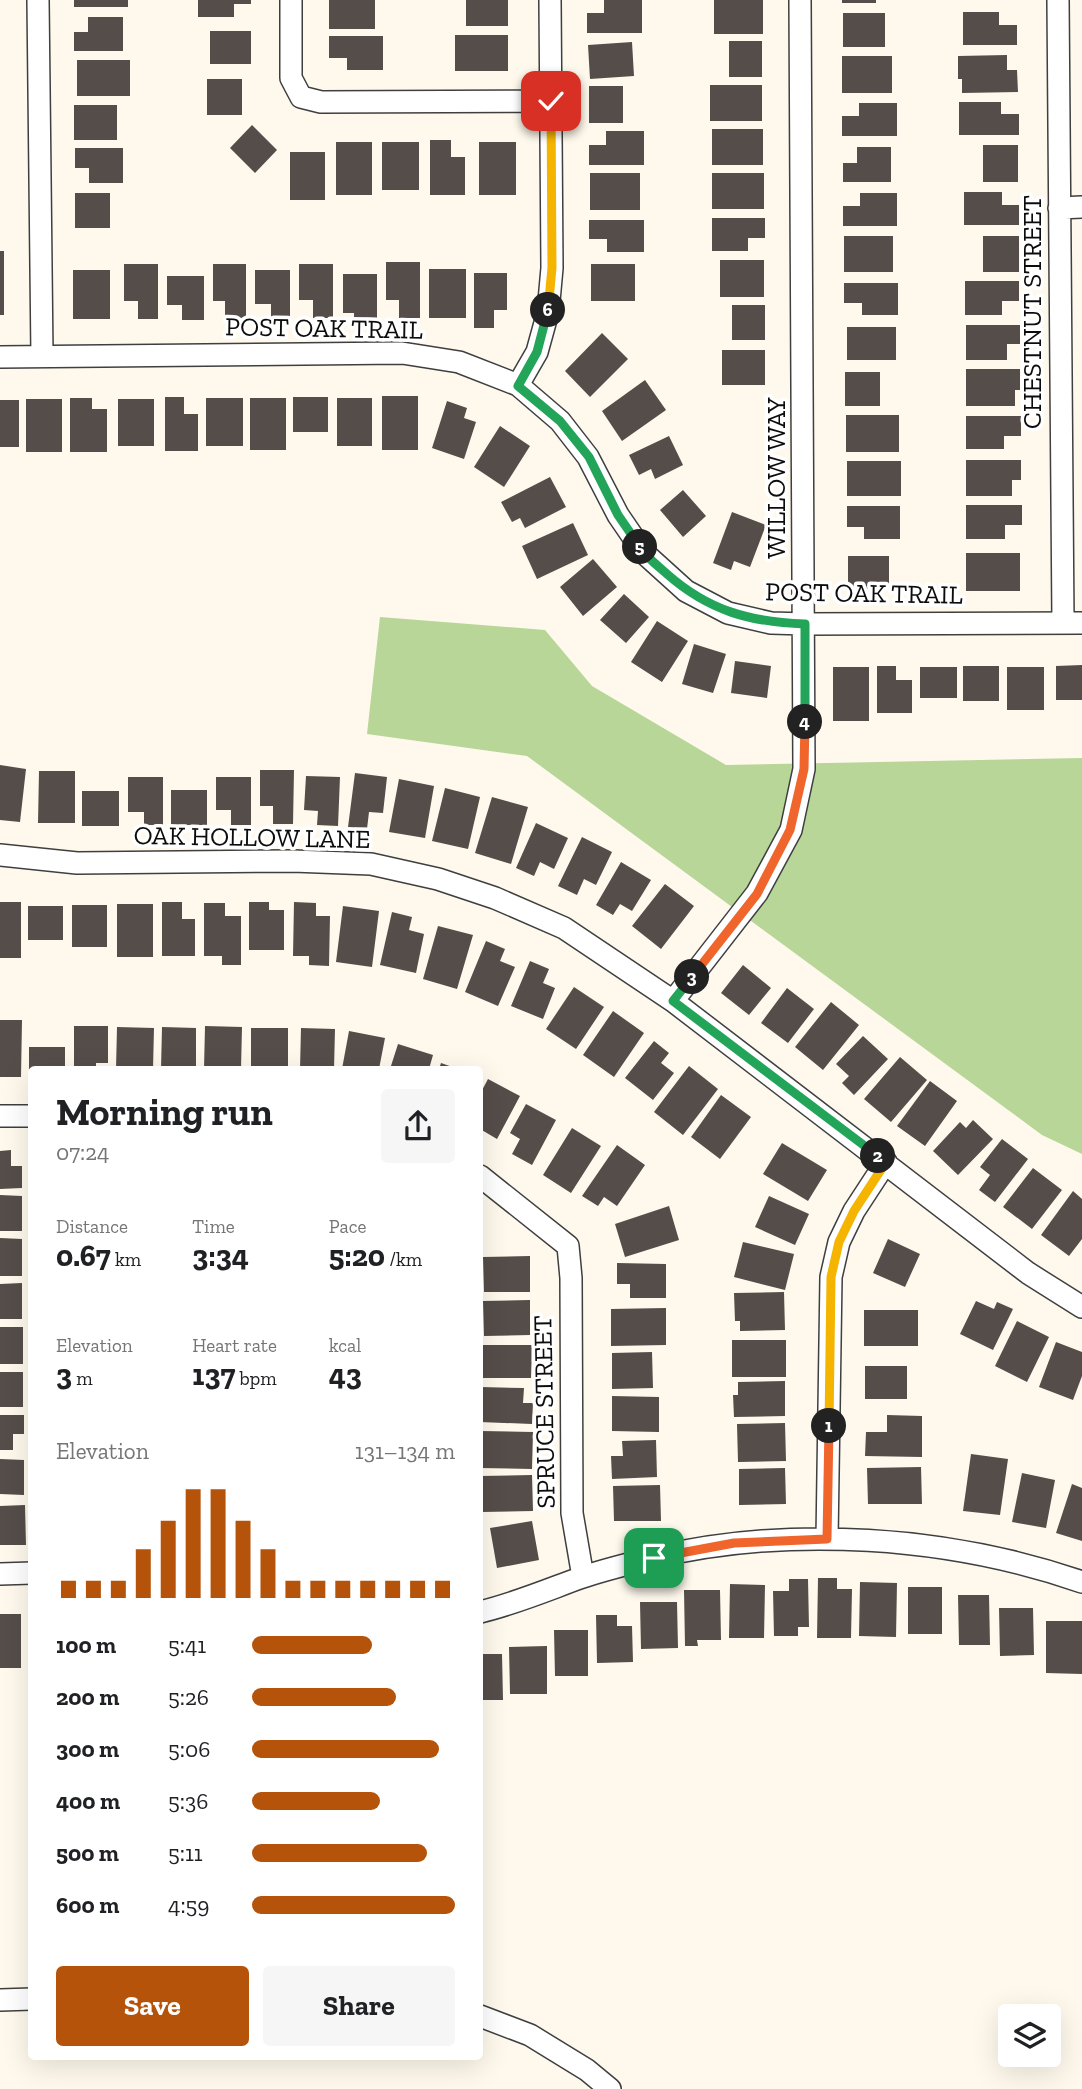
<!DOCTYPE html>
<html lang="en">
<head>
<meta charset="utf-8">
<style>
	:root { --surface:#fff; --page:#f6f6f6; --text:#202124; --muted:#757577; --accent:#b45309 }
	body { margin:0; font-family:"Zilla Slab",serif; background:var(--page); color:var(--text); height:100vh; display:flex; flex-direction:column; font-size:26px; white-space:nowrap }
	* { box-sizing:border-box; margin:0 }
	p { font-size:23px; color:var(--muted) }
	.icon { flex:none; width:38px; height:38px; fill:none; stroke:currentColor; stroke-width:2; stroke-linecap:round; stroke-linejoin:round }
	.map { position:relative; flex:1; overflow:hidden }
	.details { position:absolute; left:28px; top:1066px; width:455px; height:994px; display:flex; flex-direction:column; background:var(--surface); border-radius:7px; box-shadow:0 7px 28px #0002 }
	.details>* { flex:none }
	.buttons { position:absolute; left:998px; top:2004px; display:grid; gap:14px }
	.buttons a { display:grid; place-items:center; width:63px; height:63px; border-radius:7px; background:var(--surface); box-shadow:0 7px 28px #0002; font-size:35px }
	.pin { position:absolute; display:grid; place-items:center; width:60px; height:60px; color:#fff; margin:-30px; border-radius:14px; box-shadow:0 4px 10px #0006 }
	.km { position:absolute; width:35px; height:35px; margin:-18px; border-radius:50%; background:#222; color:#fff; font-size:19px; line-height:35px; text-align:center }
	.round { display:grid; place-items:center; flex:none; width:74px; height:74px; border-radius:7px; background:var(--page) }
	.overview { display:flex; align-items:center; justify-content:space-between; height:119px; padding:0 28px }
	h1 { font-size:38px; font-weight:700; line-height:52px }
	.stats { display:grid; grid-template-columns:repeat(3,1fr); gap:10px; height:119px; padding:7px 28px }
	.stats div { display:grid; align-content:center }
	.stats b { font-size:30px; font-weight:700 }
	.stats small { font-size:19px; font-weight:400 }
	.stats p { font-size:19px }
	.chart { height:196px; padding:14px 28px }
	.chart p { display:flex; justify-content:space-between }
	.chart svg { width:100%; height:126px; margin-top:7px; stroke:var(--accent); stroke-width:6 }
	.primary-button { display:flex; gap:14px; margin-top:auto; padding:14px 28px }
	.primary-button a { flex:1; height:80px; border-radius:7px; background:var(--accent); color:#fff; font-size:28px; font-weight:700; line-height:80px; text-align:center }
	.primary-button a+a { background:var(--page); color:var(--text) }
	ul { padding:0 28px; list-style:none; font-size:23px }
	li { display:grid; grid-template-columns:112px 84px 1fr; align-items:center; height:52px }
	li i { height:18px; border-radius:9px; background:var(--accent) }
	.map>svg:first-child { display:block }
	.forest { fill:#b8d698 }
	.building { fill:#544d49 }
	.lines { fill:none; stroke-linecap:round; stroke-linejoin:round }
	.minor-casing { stroke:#3f3f3f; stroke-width:24 }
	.minor { stroke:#fff; stroke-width:21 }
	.split-1-casing { stroke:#fff; stroke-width:14 }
	.split-2-casing { stroke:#fff; stroke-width:14 }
	.split-3-casing { stroke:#fff; stroke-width:14 }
	.split-4-casing { stroke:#fff; stroke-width:14 }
	.split-5-casing { stroke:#fff; stroke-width:14 }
	.split-6-casing { stroke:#fff; stroke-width:14 }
	.split-7-casing { stroke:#fff; stroke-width:14 }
	.split-1 { stroke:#f0652b; stroke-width:9 }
	.split-2 { stroke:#f5b400; stroke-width:9 }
	.split-3 { stroke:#22a559; stroke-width:9 }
	.split-4 { stroke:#f0652b; stroke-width:9 }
	.split-5 { stroke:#22a559; stroke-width:9 }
	.split-6 { stroke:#22a559; stroke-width:9 }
	.split-7 { stroke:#f5b400; stroke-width:9 }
	.labels { text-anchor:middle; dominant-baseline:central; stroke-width:7; stroke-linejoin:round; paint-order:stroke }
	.street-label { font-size:26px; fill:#0c0c0c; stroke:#fff }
</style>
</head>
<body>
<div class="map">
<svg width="1082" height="2089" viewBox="0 0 1082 2089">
	<rect width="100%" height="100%" fill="#fef9ec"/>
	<path class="forest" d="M380,617L545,630L592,686L726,765L1082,758V1154L1042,1135L527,756L367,734Z"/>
	<path class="building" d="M74,0H128V7H74Z
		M198,0H251V4H234V17H198Z
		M329,0H375V29H329Z
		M466,0H508V26H466Z
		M604,0H642V33H587V13H604Z
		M714,0H763V34H714Z
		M842,0H876V3H842Z
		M963,12H999V25H1017V45H963Z
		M843,13H885V47H843Z
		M88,17H123V51H74V32H88Z
		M210,31H251V64H210Z
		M455,35H508V71H455Z
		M329,36H383V70H347V58H329Z
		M729,41H762V77H729Z
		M632,42L634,76L590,79L588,45Z
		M1007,55V70H1017L1018,92L962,93V79H958V56Z
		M842,56H892V93H842Z
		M77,60H130V96H77Z
		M207,79H242V115H207Z
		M710,85H762V121H710Z
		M589,86H623V123H589Z
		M959,102H1001V114H1019V135H959Z
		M859,103H897V136H842V116H859Z
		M74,105H117V140H74Z
		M252,125L277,150L255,173L230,148Z
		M712,129H763V165H712Z
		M606,131H644V165H589V145H606Z
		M430,140H451V157H465V195H430Z
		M336,142H372V195H336Z
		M382,142H419V190H382Z
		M479,142H516V195H479Z
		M983,145H1018V182H983Z
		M857,147H891V182H843V163H857Z
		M75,148H123V183H89V168H75Z
		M290,152H325V200H290Z
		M590,173H640V210H590Z
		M712,173H764V209H712Z
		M964,192H1002V205H1019V225H964Z
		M75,193H110V228H75Z
		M860,193H897V226H843V206H860Z
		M712,218H765V238H748V251H712Z
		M589,220H644V252H607V239H589Z
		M844,236H893V272H844Z
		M983,236H1019V272H983Z
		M0,251H4V315H0Z
		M720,260H764V297H720Z
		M386,262H420V318H399V300H386Z
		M124,264H158V319H138V301H124Z
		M213,264H246V318H225V301H213Z
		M299,264H333V318H313V300H299Z
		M591,264H635V301H591Z
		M429,269H466V318H429Z
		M73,270H110V319H73Z
		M255,270H290V318H271V304H255Z
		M474,273H507V310H494V328H474Z
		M343,274H377V318H354V313H343Z
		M167,276H204V320H182V305H167Z
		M965,281H1019V301H1002V315H965Z
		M844,283H898V315H862V303H844Z
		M732,305H765V340H732Z
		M966,325H1020V344H1007V360H966Z
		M847,327H896V360H847Z
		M602,333L628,359L590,397L565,371Z
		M722,350H765V385H722Z
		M966,369H1020V390H1015V406H966Z
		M845,372H880V406H845Z
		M645,380L666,410L622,441L602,411Z
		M382,396H418V450H382Z
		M165,397H184V414H198V451H165Z
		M293,397H328V432H293Z
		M70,398H92V409H107V452H70Z
		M206,398H243V446H206Z
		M250,398H286V450H250Z
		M337,398H372V446H337Z
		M26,399H62V452H26Z
		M118,399H154V446H118Z
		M0,400H19V447H0Z
		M447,401L467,408L464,418L476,422L464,459L432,448Z
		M846,415H899V452H846Z
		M966,416H1021V436H1004V449H966Z
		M500,426L530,446L504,487L474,467Z
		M669,436L683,465L655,479L651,469L639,475L629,455Z
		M966,460H1021V480H1012V496H966Z
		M847,461H901V496H847Z
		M550,477L566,507L525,528L520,518L512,522L501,502Z
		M683,490L706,516L683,537L660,510Z
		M966,505H1022V525H1005V539H966Z
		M847,506H900V539H864V527H847Z
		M732,512L766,525L750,567L734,561L731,570L713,563Z
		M573,523L588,555L537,579L522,546Z
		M966,553H1020V591H966Z
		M848,556H889V589H848Z
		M593,559L617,587L583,616L560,587Z
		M624,594L649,617L626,643L600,620Z
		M657,621L688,641L662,682L631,662Z
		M694,644L726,654L713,693L682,684Z
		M735,661L771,666L767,698L731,693Z
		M1082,665V700H1056V666Z
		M877,666H896V680H912V713H877Z
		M963,666H999V701H963Z
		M833,667H869V721H833Z
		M920,667H957V698H920Z
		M1007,667H1044V710H1007Z
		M0,765L26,769L20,822L0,820Z
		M260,770H294L293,824H273V806H260Z
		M39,771H75V823H38Z
		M355,773L387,777L383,813L369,812L367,829L348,827Z
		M306,776L340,777L338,826L317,825L318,811L304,810Z
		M128,777H163V825H144V812H128Z
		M216,777H251V825H231V810H216Z
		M399,779L434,786L425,838L389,832Z
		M445,788L480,797L468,849L432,841Z
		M171,790H207V825H171Z
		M82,791H119V826H82Z
		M492,797L528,807L511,864L475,853Z
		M536,823L568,838L554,869L540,862L534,876L516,868Z
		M582,837L612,852L596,885L584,879L577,895L558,886Z
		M621,862L651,880L632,911L620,904L613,915L596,905Z
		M665,884L694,906L661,949L632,926Z
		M0,902H21V958H0Z
		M162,902H182V919H195V956H162Z
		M249,902H269V910H284V950H249Z
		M294,902L316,903V916H330L329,966L309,965V956H293Z
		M204,903H225V916H241V965H222V956H204Z
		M117,904H153V957H117Z
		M72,905H107V947H72Z
		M28,906H63V940H28Z
		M343,906L379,911L372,967L336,962Z
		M392,912L412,917L409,930L424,934L416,973L380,965Z
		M438,926L473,935L457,989L423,979Z
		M486,941L505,949L500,961L515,967L498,1006L465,992Z
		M530,961L549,969L543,983L555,988L543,1019L511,1006Z
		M743,965L771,988L749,1015L721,993Z
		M574,987L604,1007L576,1049L546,1029Z
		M787,988L814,1009L788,1043L761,1023Z
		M831,1002L859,1025L823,1070L795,1047Z
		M613,1011L644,1033L614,1077L583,1055Z
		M0,1020H22L21,1077H0Z
		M74,1026H108V1063H96V1069H74Z
		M205,1026L242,1027L241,1069H204Z
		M117,1027L154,1028L153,1069H116Z
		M162,1027L196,1028V1069H161Z
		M251,1028H288V1069H251Z
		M301,1028L335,1029L334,1069H300Z
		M349,1031L385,1038L379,1069H342Z
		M863,1036L888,1059L854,1095L842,1083L849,1076L836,1064Z
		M654,1041L669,1053L661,1063L674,1073L653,1100L625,1078Z
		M398,1044L433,1055L429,1069H390Z
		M29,1047H65V1069H32V1081H29Z
		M900,1057L927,1080L891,1122L864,1099Z
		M441,1063L458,1069H439Z
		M689,1066L718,1089L683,1135L654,1112Z
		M488,1079L520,1096L497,1139L480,1129V1094Z
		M930,1081L957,1101L925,1146L897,1126Z
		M721,1095L751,1117L720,1159L691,1137Z
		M526,1104L556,1120L532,1165L512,1154L520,1139L510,1133Z
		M973,1120L993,1139L958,1175L933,1151L960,1122L966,1128Z
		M572,1128L601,1146L571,1193L543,1175Z
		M1002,1139L1028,1159L995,1202L979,1190L990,1175L980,1167Z
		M782,1143L827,1170L808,1201L763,1174Z
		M617,1145L645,1165L617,1206L604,1197L598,1206L582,1196Z
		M11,1150V1166H22V1188L0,1189V1151Z
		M1033,1168L1062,1190L1032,1229L1003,1207Z
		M1073,1191L1082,1199V1239L1069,1256L1041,1235Z
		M0,1195L22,1196V1231H0Z
		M769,1196L809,1214L795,1245L755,1227Z
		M669,1206L679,1240L625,1257L615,1224Z
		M0,1238L22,1239V1276H0Z
		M888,1239L920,1254L905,1287L873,1273Z
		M743,1242L794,1254L785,1290L734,1277Z
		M530,1256V1292H484L483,1257Z
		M617,1263L666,1264V1298H630V1284H617Z
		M22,1283V1319H0V1284Z
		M784,1292L785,1330L740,1331V1321H735L734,1293Z
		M530,1300V1335L484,1336L483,1301Z
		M976,1301L994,1309L997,1302L1013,1309L993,1350L960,1334Z
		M666,1308V1345L611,1346V1309Z
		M864,1310H918V1346H864Z
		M1017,1321L1049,1337L1027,1382L995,1366Z
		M0,1327H23V1364H0Z
		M732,1340H786V1377H732Z
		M1056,1342L1082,1352V1376L1073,1400L1039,1387Z
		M480,1345H532L531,1378H480Z
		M652,1352L653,1388L612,1389V1353Z
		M865,1366H907V1399H865Z
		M0,1372H23V1407H0Z
		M785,1381V1416L734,1417L733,1395H738V1382Z
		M480,1387L524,1388L523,1403H533L532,1424L480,1422Z
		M612,1396L659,1397V1432L612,1431Z
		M0,1415H24V1434H13V1450H0Z
		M887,1415L922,1416V1457L865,1456L866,1432H887Z
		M785,1423L786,1461L738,1462L737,1424Z
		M480,1431L533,1432L532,1469L480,1468Z
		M656,1440L657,1477L612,1479L611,1456H623L622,1441Z
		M971,1454L1008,1459L1000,1515L963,1511Z
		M0,1459L24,1460V1495L0,1494Z
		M921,1467L922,1504H868L867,1468Z
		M785,1468L786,1504L739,1505V1469Z
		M1022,1473L1055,1480L1046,1528L1012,1522Z
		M532,1475L533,1511L481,1512V1476Z
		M1072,1484L1082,1488V1541L1056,1533Z
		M660,1485L661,1521H614L613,1486Z
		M25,1505L26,1545H0V1506Z
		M532,1521L539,1560L497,1568L490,1528Z
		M818,1578H837V1589H852L851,1638H817Z
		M789,1579H808L809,1627H798V1636H774L773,1591H789Z
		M860,1582L897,1583L896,1637L859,1636Z
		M730,1584L765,1585L764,1638H729Z
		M908,1587H942V1634H908Z
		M684,1590H720L721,1640H697L698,1646H685Z
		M958,1595H989L990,1645H959Z
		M640,1602H677L678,1648L641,1649Z
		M999,1608H1033L1034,1655L1000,1656Z
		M0,1614H21V1668H0Z
		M28,1615H32V1663H28Z
		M596,1615H617V1626H632L633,1662L597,1663Z
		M1046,1621H1082V1674L1046,1673Z
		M554,1630H588V1676H555Z
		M547,1646V1694H510L509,1647Z
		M480,1654H502L503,1700H480Z"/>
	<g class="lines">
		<g class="minor-casing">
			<path id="minor" d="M38,0L42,356
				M291,0V78L301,97L321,102L551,101
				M1058,0L1063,623
				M1059,208L1082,207
				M0,357L402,353L459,362L518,385L560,421L588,457L618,515L644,553L686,591L728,613L771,623L805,624L1082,623
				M518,385L537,352L548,312L552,268L550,0
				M0,855L77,863L293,861L371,864L438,879L495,898L564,928L673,1001L1028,1273L1082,1307
				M673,1001L757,893L791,830L804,769L800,0
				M0,1116H32
				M480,1176L568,1246L571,1278L572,1513L583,1577
				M827,1539L831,1277L839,1242L854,1211L886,1162
				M0,1574L32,1573
				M480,1612C514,1604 547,1590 580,1578C603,1570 628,1564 652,1558C789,1525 949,1536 1082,1582
				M0,2000L32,1999
				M480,2016L530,2035L587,2070L610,2089"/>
		</g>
		<use href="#minor" class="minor"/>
	</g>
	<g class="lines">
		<g class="split-1-casing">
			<path id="split-1" d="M654,1558L734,1543L827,1539L829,1426"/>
		</g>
		<g class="split-2-casing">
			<path id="split-2" d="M829,1426L831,1277L839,1242L854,1211L886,1162L878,1156"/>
		</g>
		<g class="split-3-casing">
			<path id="split-3" d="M692,977L673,1001L878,1156"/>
		</g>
		<g class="split-4-casing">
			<path id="split-4" d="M692,977L757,894L790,830L804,769L805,722"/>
		</g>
		<g class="split-5-casing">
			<path id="split-5" d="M640,547C647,558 658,566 667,574C709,611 750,622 805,624V722"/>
		</g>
		<g class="split-6-casing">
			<path id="split-6" d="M548,310L537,352L518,386L560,421L589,457L618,515L640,547"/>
		</g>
		<g class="split-7-casing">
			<path id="split-7" d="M548,310L552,268L551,101"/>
		</g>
		<use href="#split-1" class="split-1"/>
		<use href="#split-2" class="split-2"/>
		<use href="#split-3" class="split-3"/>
		<use href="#split-4" class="split-4"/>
		<use href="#split-5" class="split-5"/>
		<use href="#split-6" class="split-6"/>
		<use href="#split-7" class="split-7"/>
	</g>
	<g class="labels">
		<g class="street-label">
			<text transform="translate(1032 312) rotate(-90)">CHESTNUT STREET</text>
			<text transform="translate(324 328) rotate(1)">POST OAK TRAIL</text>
			<text transform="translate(776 478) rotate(-90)">WILLOW WAY</text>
			<text transform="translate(864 593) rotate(1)">POST OAK TRAIL</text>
			<text transform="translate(252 837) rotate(1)">OAK HOLLOW LANE</text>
			<text transform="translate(544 1412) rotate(-91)">SPRUCE STREET</text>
		</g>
	</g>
</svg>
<div class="buttons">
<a><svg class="icon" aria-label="layers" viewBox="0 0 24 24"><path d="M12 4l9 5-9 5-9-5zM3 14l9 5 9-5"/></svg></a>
</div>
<div class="pin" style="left:654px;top:1558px;background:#1e9e55"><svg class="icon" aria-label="arrive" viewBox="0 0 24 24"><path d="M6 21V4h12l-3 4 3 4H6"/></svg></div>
<div class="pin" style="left:551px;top:101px;background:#d93025"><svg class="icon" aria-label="check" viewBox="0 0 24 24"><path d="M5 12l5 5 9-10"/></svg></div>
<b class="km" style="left:829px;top:1426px">1</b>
<b class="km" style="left:878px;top:1156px">2</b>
<b class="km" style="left:692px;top:977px">3</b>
<b class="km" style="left:805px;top:722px">4</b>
<b class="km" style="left:640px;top:547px">5</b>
<b class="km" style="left:548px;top:310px">6</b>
<section class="details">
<div class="overview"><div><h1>Morning run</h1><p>07:24</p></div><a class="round"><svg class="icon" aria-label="share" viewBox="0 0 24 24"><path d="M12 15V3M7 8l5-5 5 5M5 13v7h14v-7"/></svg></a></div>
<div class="stats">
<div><p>Distance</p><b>0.67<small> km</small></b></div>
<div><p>Time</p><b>3:34</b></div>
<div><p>Pace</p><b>5:20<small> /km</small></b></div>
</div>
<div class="stats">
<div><p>Elevation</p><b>3<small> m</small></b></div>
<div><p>Heart rate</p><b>137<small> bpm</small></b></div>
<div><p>kcal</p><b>43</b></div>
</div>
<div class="chart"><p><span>Elevation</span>131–134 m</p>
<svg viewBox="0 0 160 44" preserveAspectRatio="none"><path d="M5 44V38M15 44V38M25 44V38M35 44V27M45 44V17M55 44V6M65 44V6M75 44V17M85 44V27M95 44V38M105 44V38M115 44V38M125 44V38M135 44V38M145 44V38M155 44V38"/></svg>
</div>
<ul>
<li><b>100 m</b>5:41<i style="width:59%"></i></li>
<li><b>200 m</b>5:26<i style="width:71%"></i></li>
<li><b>300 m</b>5:06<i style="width:92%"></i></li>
<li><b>400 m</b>5:36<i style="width:63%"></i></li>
<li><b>500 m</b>5:11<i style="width:86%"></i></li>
<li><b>600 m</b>4:59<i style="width:100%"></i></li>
</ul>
<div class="primary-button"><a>Save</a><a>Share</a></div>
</section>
</div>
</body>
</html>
